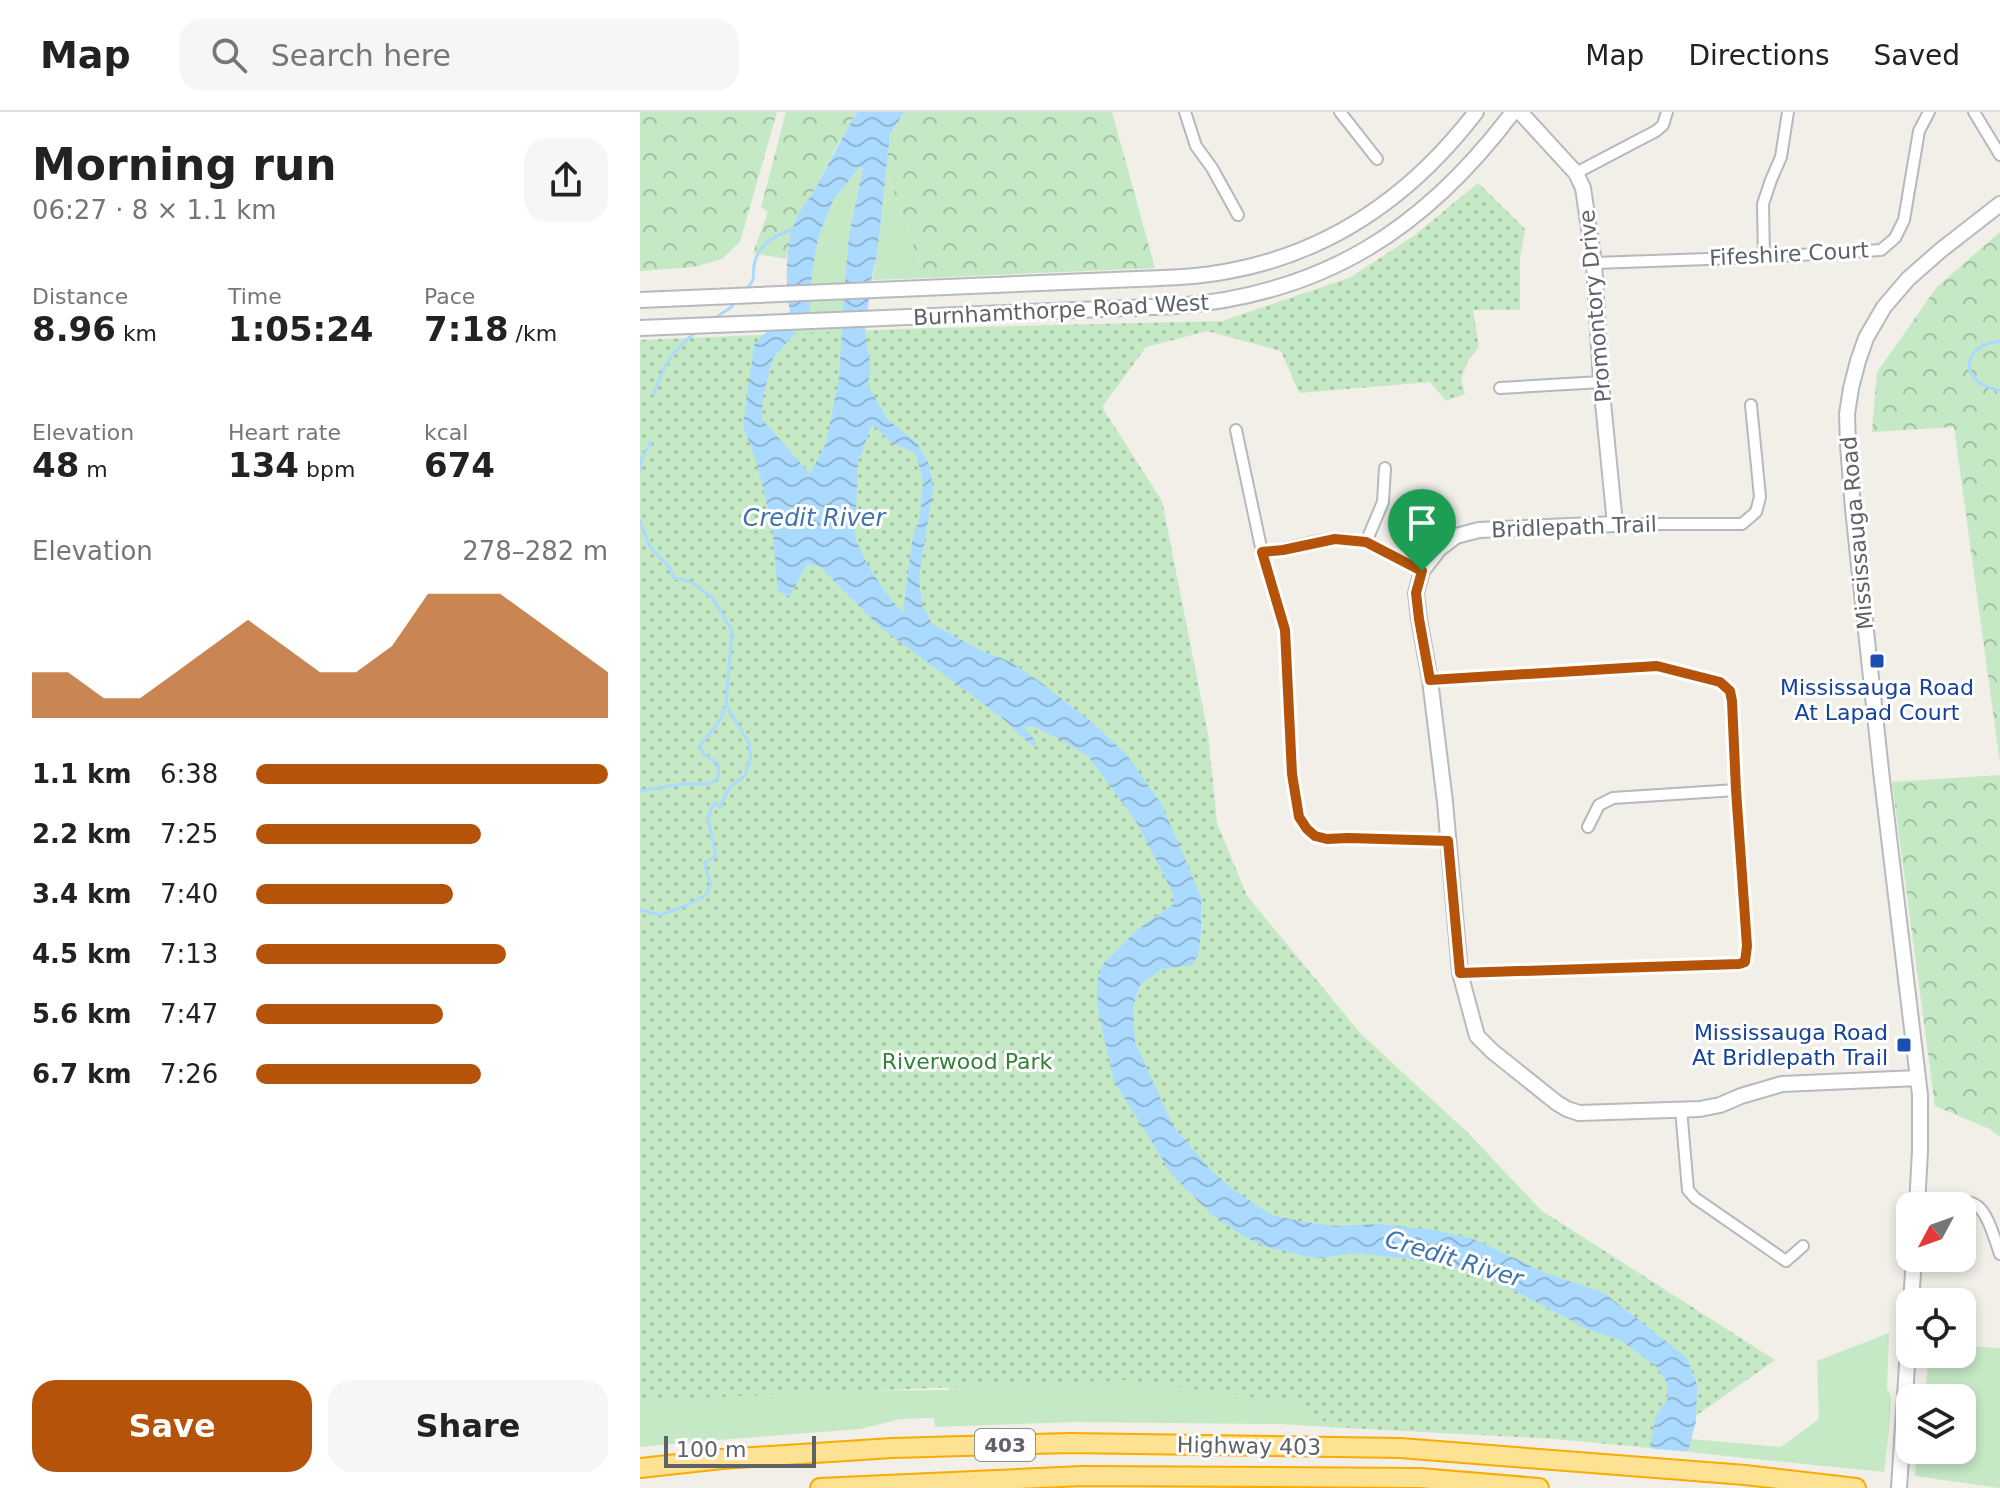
<!DOCTYPE html>
<html lang="en">
<head>
<meta charset="utf-8">
<style>
	:root { --surface:#fff; --page:#f6f6f6; --text:#222; --muted:#767676; --line:#e0e0e0; --accent:#b45309 }
	body { margin:0; font-family:"DejaVu Sans",sans-serif; background:var(--page); color:var(--text); height:100vh; display:flex; flex-direction:column; font-size:30px; white-space:nowrap }
	* { box-sizing:border-box; margin:0 }
	p { font-size:26px; color:var(--muted) }
	.icon { flex:none; width:44px; height:44px; fill:none; stroke:currentColor; stroke-width:2; stroke-linecap:round; stroke-linejoin:round }
	.map { position:relative; flex:1; overflow:hidden }
	.panel { display:flex; flex-direction:column; background:var(--surface); width:640px }
	.panel>* { flex:none }
	.needle { width:52px; rotate:229deg }
	.controls { position:absolute; left:1256px; top:1080px; display:grid; gap:16px }
	.controls a { display:grid; place-items:center; width:80px; height:80px; border-radius:16px; background:var(--surface); box-shadow:0 4px 12px #0003; font-size:40px }
	.scale { position:absolute; left:24px; bottom:20px; width:152px; box-sizing:border-box; padding-left:8px; border:4px solid #5f6368; border-top:0; font-size:22px; line-height:28px; white-space:nowrap; color:#5f6368; -webkit-text-stroke:6px #fff; paint-order:stroke }
	.pin { position:absolute; display:grid; place-items:center; width:68px; height:68px; color:#fff; margin:-82px -34px; border-radius:50% 50% 50% 0; rotate:-45deg; box-shadow:0 0 8px #0007 }
	.pin .icon { rotate:45deg }
	.round { display:grid; place-items:center; flex:none; width:84px; height:84px; border-radius:24px; background:var(--page) }
	.head { display:flex; align-items:center; justify-content:space-between; height:136px; padding:0 32px }
	h1 { font-size:44px; font-weight:800; line-height:60px }
	.metrics { display:grid; grid-template-columns:repeat(3,1fr); gap:12px; height:136px; padding:8px 32px }
	.metrics div { display:grid; align-content:center }
	.metrics b { font-size:34px; font-weight:800 }
	.metrics small { font-size:22px; font-weight:400 }
	.metrics p { font-size:22px }
	.chart { height:224px; padding:16px 32px }
	.chart p { display:flex; justify-content:space-between }
	.chart svg { width:100%; height:144px; margin-top:8px; fill:var(--accent); opacity:.7 }
	.cta { display:flex; gap:16px; margin-top:auto; padding:16px 32px }
	.cta a { flex:1; height:92px; border-radius:24px; background:var(--accent); color:#fff; font-size:32px; font-weight:800; line-height:92px; text-align:center }
	.cta a+a { background:var(--page); color:var(--text) }
	ul { padding:0 32px; list-style:none; font-size:26px }
	li { display:grid; grid-template-columns:128px 96px 1fr; align-items:center; height:60px }
	li i { height:20px; border-radius:10px; background:var(--accent) }
	header { display:flex; align-items:center; gap:48px; box-sizing:border-box; height:112px; padding:0 40px; background:var(--surface); border-bottom:2px solid var(--line) }
	header strong { font-size:38px }
	nav { display:flex; gap:44px; margin-inline-start:auto; font-size:28px }
	.search { width:560px; height:72px; background:var(--page); display:flex; align-items:center; gap:20px; box-sizing:border-box; padding:0 28px; border-radius:24px; color:var(--muted); font-size:30px }
	main { display:flex; flex:1; min-height:0 }
	.map>svg:first-child { display:block }
	.grass { fill:#c5e8c5 }
	.forest { fill:url(#forest-crowns) }
	.park { fill:url(#park-dots) }
	.water { fill:url(#water-waves); fill-rule:evenodd }
	.pier { fill:#f1efe8 }
	.lines { fill:none; stroke-linecap:round; stroke-linejoin:round }
	.stream { stroke:#aadaff; stroke-width:3 }
	.street-casing { stroke:#b5b8bc; stroke-width:14 }
	.secondary-casing { stroke:#b6babf; stroke-width:18 }
	.highway-casing { stroke:#f9ab00; stroke-width:22 }
	.street { stroke:#fff; stroke-width:10 }
	.secondary { stroke:#fff; stroke-width:14 }
	.highway { stroke:#fde293; stroke-width:18 }
	.route-casing { stroke:#fff; stroke-width:16 }
	.route { stroke:#b45309; stroke-width:10 }
	.transit-dot { fill:#1a4fb4; stroke:#fff; stroke-width:3 }
	.labels { text-anchor:middle; dominant-baseline:central; stroke-width:6; stroke-linejoin:round; paint-order:stroke }
	.shield { fill:#fff; stroke:#8f9295; stroke-width:2 }
	.shield-label { font-size:20px; font-weight:bold; fill:#5f6368 }
	.street-label { font-size:22px; fill:#5f6368; stroke:#fff }
	.transit-label { font-size:22px; fill:#164399; stroke:#fff }
	.park-label { font-size:22px; fill:#348238; stroke:#fff }
	.water-label { font-size:24px; font-style:italic; fill:#4174aa; stroke:#fff }
</style>
</head>
<body>
<header>
<strong>Map</strong>
<div class="search"><svg class="icon" aria-label="search" viewBox="0 0 24 24"><circle cx="10" cy="10" r="6"/><path d="M15 15l6 6"/></svg>Search here</div>
<nav><a>Map</a><a>Directions</a><a>Saved</a></nav>
</header>
<main>
<section class="panel">
<div class="head"><div><h1>Morning run</h1><p>06:27 · 8 × 1.1 km</p></div><a class="round"><svg class="icon" aria-label="share" viewBox="0 0 24 24"><path d="M12 15V3M7 8l5-5 5 5M5 13v7h14v-7"/></svg></a></div>
<div class="metrics">
<div><p>Distance</p><b>8.96<small> km</small></b></div>
<div><p>Time</p><b>1:05:24</b></div>
<div><p>Pace</p><b>7:18<small> /km</small></b></div>
</div>
<div class="metrics">
<div><p>Elevation</p><b>48<small> m</small></b></div>
<div><p>Heart rate</p><b>134<small> bpm</small></b></div>
<div><p>kcal</p><b>674</b></div>
</div>
<div class="chart"><p><span>Elevation</span>278–282 m</p>
<svg viewBox="0 0 160 44" preserveAspectRatio="none"><path d="M0 44V30L10 30L20 38L30 38L40 30L50 22L60 14L70 22L80 30L90 30L100 22L110 6L120 6L130 6L140 14L150 22L160 30V44z"/></svg>
</div>
<ul>
<li><b>1.1 km</b>6:38<i style="width:100%"></i></li>
<li><b>2.2 km</b>7:25<i style="width:64%"></i></li>
<li><b>3.4 km</b>7:40<i style="width:56%"></i></li>
<li><b>4.5 km</b>7:13<i style="width:71%"></i></li>
<li><b>5.6 km</b>7:47<i style="width:53%"></i></li>
<li><b>6.7 km</b>7:26<i style="width:64%"></i></li>
</ul>
<div class="cta"><a>Save</a><a>Share</a></div>
</section>
<div class="map">
<svg width="1360" height="1376" viewBox="0 0 1360 1376">
	<defs>
		<pattern id="forest-crowns" width="20" height="18" patternUnits="userSpaceOnUse" patternTransform="scale(2)"><rect width="20" height="18" fill="#c5e8c5"/><path d="M2 6a3 3 0 1 1 6 0M12 15a3 3 0 1 1 6 0" fill="none" stroke="#a3c0a4"/></pattern>
		<pattern id="park-dots" width="8" height="8" patternUnits="userSpaceOnUse" patternTransform="scale(2)"><rect width="8" height="8" fill="#c5e8c5"/><path d="M2 2h.1M6 6h.1" fill="none" stroke="#a3c0a4" stroke-width="1.8" stroke-linecap="round"/></pattern>
		<pattern id="water-waves" width="16" height="10" patternUnits="userSpaceOnUse" patternTransform="scale(2)"><rect width="16" height="10" fill="#aadaff"/><path d="M0 5q4-4 8 0t8 0" fill="none" stroke="#8eb4d2"/></pattern>
	</defs>
	<rect width="100%" height="100%" fill="#f1efe8"/>
	<path class="grass" d="M220,55H223L209,123L199,266L133,246L157,219L170,198L172,162L178,126L193,88Z
		M246,58L285,166L232,168L237,143Z
		M1249,1221L1247,1277L1251,1283L1250,1310L1244,1360L1048,1340L1051,1327L1141,1335L1179,1307L1177,1249Z
		M1322,1234L1360,1236V1376L1275,1364L1277,1338H1322V1286H1285L1289,1242H1322Z
		M311,1241L539,1250L762,1319L639,1312L435,1310L295,1315L294,1306L260,1307L220,1317L39,1331L0,1335V1283L13,1280L309,1278Z"/>
	<path class="forest" d="M0,0H137L100,130L82,147L54,155L0,159Z
		M146,0H217L195,37L176,76L156,107L146,147L113,141L128,100L121,95Z
		M264,0H472L515,156L285,166L246,58L250,23Z
		M1360,120V651L1314,315L1232,320L1237,260L1297,175Z
		M1360,663V1025L1350,1017L1295,994L1252,670Z"/>
	<path class="park" d="M838,71L885,117L880,146V198H833L839,235L828,249L821,267L825,282L806,289L790,270L659,281L641,239L567,219L506,235L462,295L522,389L568,622L577,711L607,784L721,922L828,1021L902,1099L1135,1248L1010,1336L915,1327L692,1315L662,1292L488,1268L53,1286L0,1292V228L259,217L582,209L711,165L775,123Z"/>
	<path class="water" d="M217,0H264L250,23L237,143L232,164L225,221L230,251L228,274L247,307L277,331L289,352L293,377L279,465L282,493L292,512L340,538L371,550L404,573L454,612L487,643L522,693L561,785V822L558,843L552,853L522,857L500,873L493,894L495,930L533,1014L571,1058L594,1078L631,1103L664,1110L696,1114L739,1112L794,1118L834,1127L903,1160L964,1181L1046,1245L1057,1272L1056,1309L1048,1340L1024,1376L1010,1336L1016,1303L1028,1287L1027,1271L1017,1255L982,1229L947,1217L873,1178L828,1158L772,1147L714,1141L682,1146L668,1145L627,1135L607,1126L571,1102L532,1063L474,969L458,899L457,869L463,852L498,817L534,792V785L531,777L497,711L448,644L416,625L394,615L383,614L396,630V636L383,626L366,609L240,515L179,454L167,452L149,485L138,479L132,414L118,355L103,313L114,233L122,224L150,199C145,172 145,132 156,107C160,96 170,87 176,76C189,50 202,25 217,0ZM220,55L223,56L209,123L204,183L199,266L186,331L170,362L122,307L123,284L133,246L157,219L170,198L172,162L178,126L193,88ZM232,312L251,330L276,342L283,369L280,403L272,430L263,501L246,481L227,452L215,425L218,351Z"/>
	<path class="pier" d="M1005,1336L1052,1340L1028,1376H972Z"/>
	<g class="lines">
		<path class="stream" d="M107,177C117,163 112,168 114,154C117,132 136,123 154,117
			M75,206L90,196L97,189
			M1360,229C1356,230 1351,230 1347,232C1327,239 1323,260 1341,272C1347,275 1354,277 1360,279
			M14,282C24,252 31,240 56,220
			M0,358L2,347L11,330
			M0,409L10,435L29,455L34,466L51,470L73,486L92,519L86,593L109,631L111,644L105,663L89,676L80,695L75,691L73,692L68,707L76,744L64,751L71,772L66,783L47,793L21,803L0,798
			M0,679L41,672H69L79,665L78,651L63,642L60,633C70,621 81,611 85,596"/>
		<g class="street-casing">
			<path id="street" d="M545,0L556,34L572,56L598,103
				M700,0L737,47
				M1334,0L1360,43
				M936,61L1016,19L1023,13L1027,0
				M1124,145L1123,92L1131,68L1141,45L1148,0
				M954,151L1124,145L1241,138L1255,126L1264,108L1279,19L1289,0
				M860,276L961,270
				M596,318L622,440L645,518L652,662L659,705L667,717L675,724L687,727L708,726L808,729
				M975,412H1102L1116,400L1120,385L1111,293
				M726,430L743,390L745,356
				M622,440C646,438 668,430 692,427C724,423 754,445 782,459
				M790,568L1017,554L1080,570L1090,579L1092,589L1096,678L1107,834L1105,850L1099,852L820,861
				M948,715L959,693L973,686L1096,678
				M1041,997L1048,1078L1055,1086L1146,1149L1163,1134
				M1278,1090C1340,1088 1340,1081 1360,1142"/>
		</g>
		<g class="secondary-casing">
			<path id="secondary" d="M880,0L936,61L943,76L954,151L961,270L975,412L839,418L816,424L799,437L782,459L776,481L779,507L790,568L805,690L820,861L837,924L852,939L917,991L927,997L939,1001L1060,997L1080,993L1101,984L1142,972L1278,966
				M0,188L497,167C528,166 558,165 589,159C692,140 773,82 836,0
				M0,216L537,194C684,182 785,117 873,0
				M1277,1094L1280,1039V983L1241,659L1213,397L1208,333L1207,302L1211,276L1218,249L1226,226L1244,195L1268,167L1301,138L1360,92
				M1271,1190L1274,1146
				M1259,1376L1270,1207"/>
		</g>
		<g class="highway-casing">
			<path id="highway" d="M0,1356L82,1347L252,1336L429,1331L760,1336L1105,1363L1216,1376
				M180,1376L443,1364L780,1366L899,1376"/>
		</g>
		<use href="#street" class="street"/>
		<use href="#secondary" class="secondary"/>
		<use href="#highway" class="highway"/>
	</g>
	<g class="lines">
		<g class="route-casing">
			<path id="route" d="M695,427L726,430L782,459L776,481L779,507L790,568L1017,554L1080,570L1090,579L1092,589L1096,678L1107,834L1105,850L1099,852L820,861L808,729L708,726L687,727L675,724L667,717L659,705L652,662L645,518L622,440L643,438Z"/>
		</g>
		<use href="#route" class="route"/>
	</g>
	<g class="transit-dot">
		<rect x="1229" y="541" width="16" height="16" rx="4"/>
		<rect x="1256" y="925" width="16" height="16" rx="4"/>
	</g>
	<g class="labels">
		<rect class="shield" x="335" y="1317" width="60" height="32" rx="6"/>
		<g class="shield-label">
			<text x="365" y="1333">403</text>
		</g>
		<g class="street-label">
			<text transform="translate(1149 142) rotate(-3)">Fifeshire Court</text>
			<text transform="translate(955 194) rotate(-95)">Promontory Drive</text>
			<text transform="translate(421 198) rotate(-3)">Burnhamthorpe Road West</text>
			<text transform="translate(934 415) rotate(-2)">Bridlepath Trail</text>
			<text transform="translate(1217 421) rotate(-95)">Mississauga Road</text>
			<text transform="translate(609 1334) rotate(1)">Highway 403</text>
		</g>
		<g class="transit-label">
			<text x="1237" y="575">Mississauga Road<tspan x="1237" dy="25">At Lapad Court</tspan></text>
			<text x="1248" y="920" text-anchor="end">Mississauga Road<tspan x="1248" dy="25">At Bridlepath Trail</tspan></text>
		</g>
		<g class="park-label">
			<text x="327" y="949">Riverwood Park</text>
		</g>
		<g class="water-label">
			<text x="174" y="406">Credit River</text>
			<text transform="translate(814 1147) rotate(17)">Credit River</text>
		</g>
	</g>
</svg>
<div class="controls">
<a><svg class="needle" viewBox="-14 -14 28 28"><path d="M0-13l5 13h-10z" fill="#e53935"/><path d="M0 13l5-13h-10z" fill="#767676"/></svg></a>
<a><svg class="icon" aria-label="locate" viewBox="0 0 24 24"><circle cx="12" cy="12" r="6"/><path d="M12 2v4M12 18v4M2 12h4M18 12h4"/></svg></a>
<a><svg class="icon" aria-label="layers" viewBox="0 0 24 24"><path d="M12 4l9 5-9 5-9-5zM3 14l9 5 9-5"/></svg></a>
</div>
<div class="scale">100 m</div>
<div class="pin" style="left:782px;top:459px;background:#1e9e55"><svg class="icon" aria-label="arrive" viewBox="0 0 24 24"><path d="M6 21V4h12l-3 4 3 4H6"/></svg></div>
</div>
</main>
</body>
</html>
